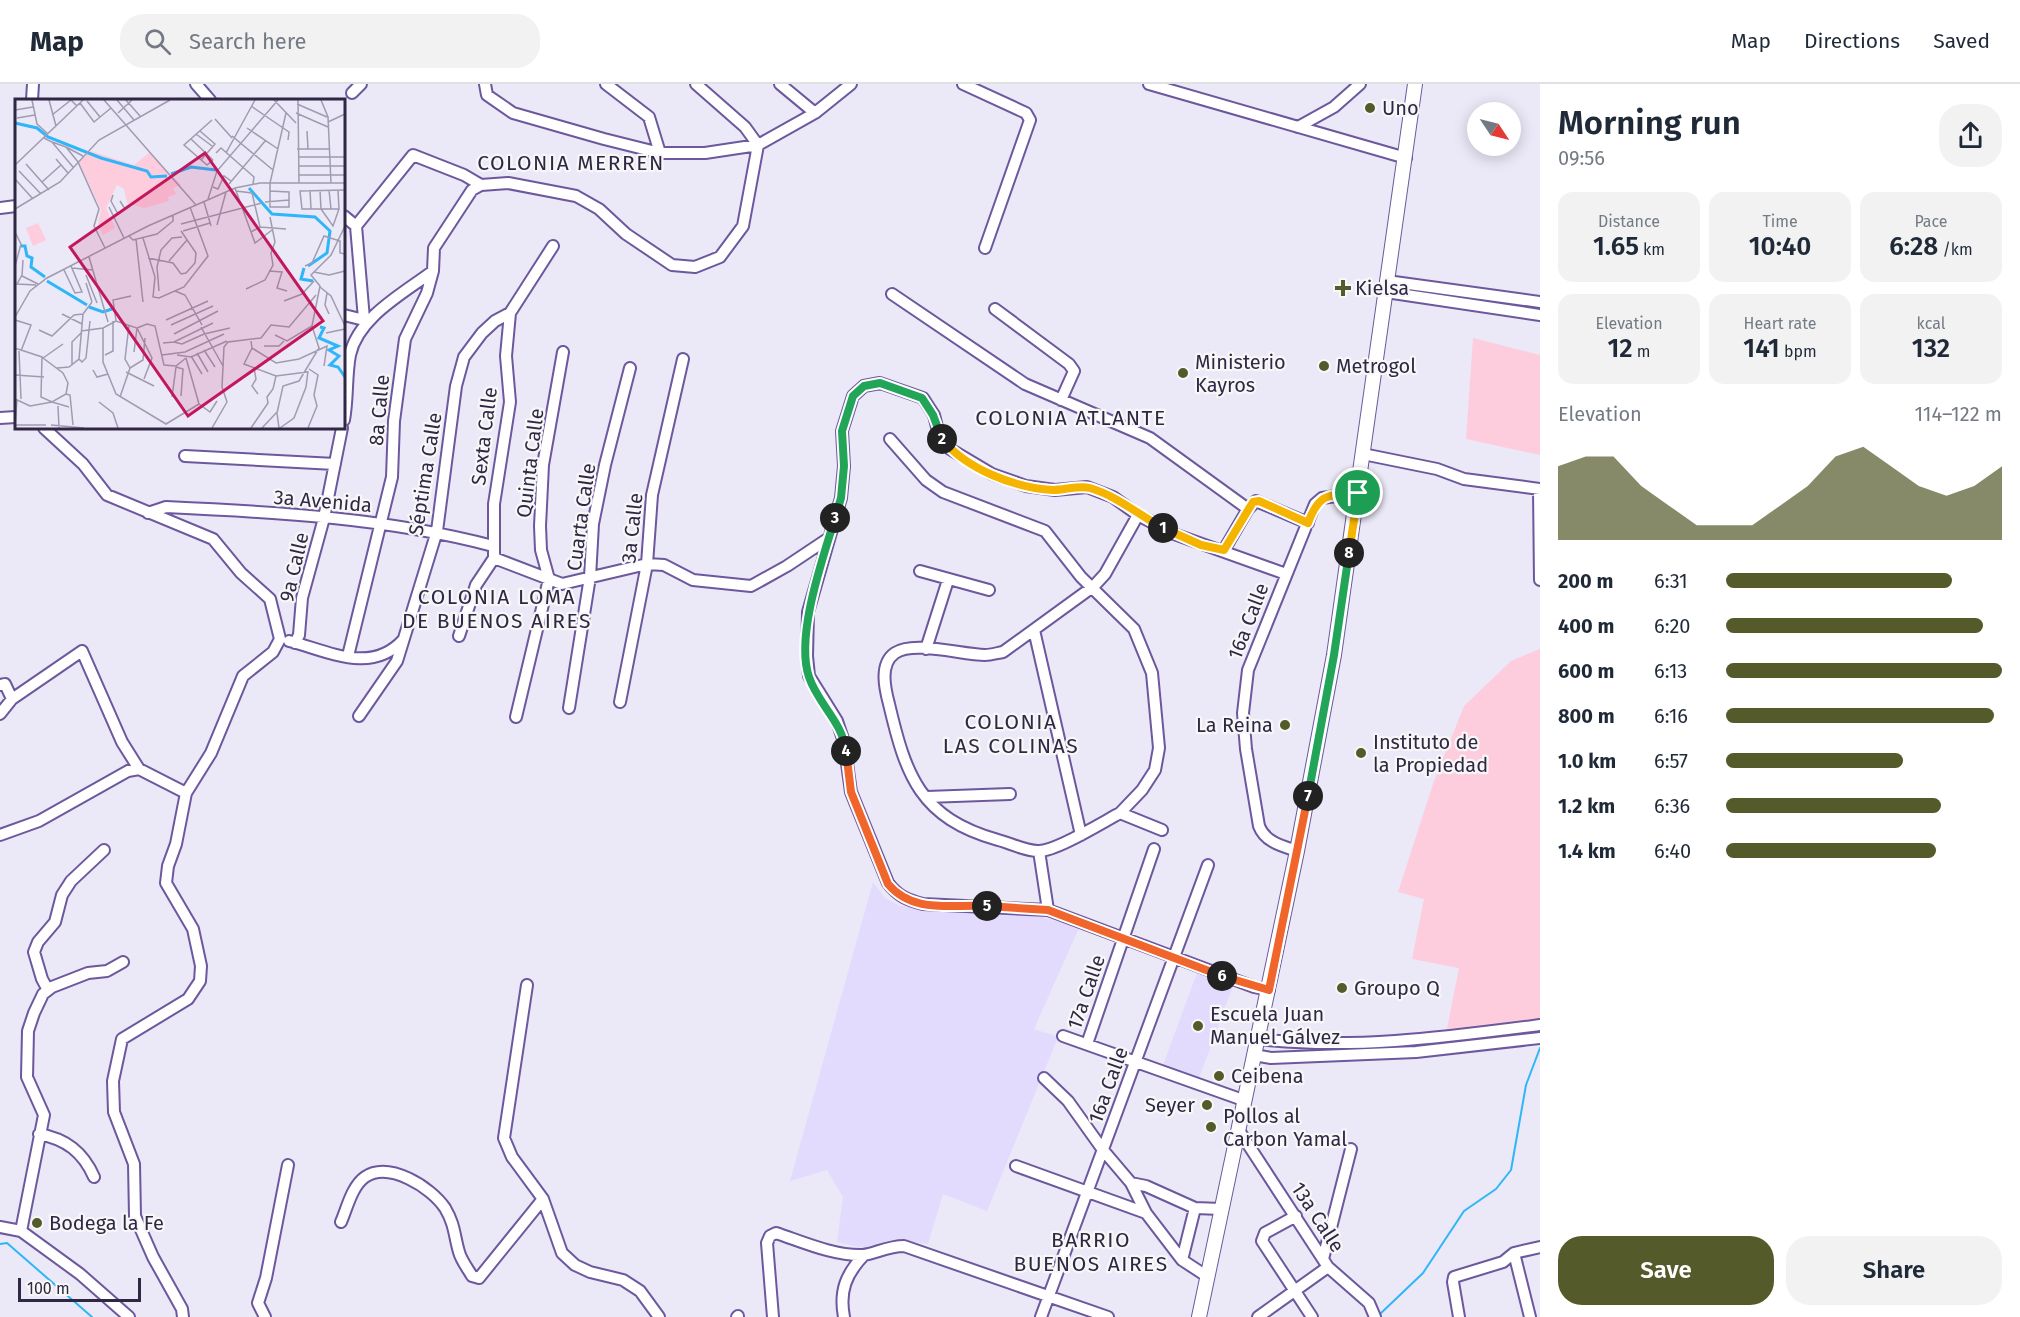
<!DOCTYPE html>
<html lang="en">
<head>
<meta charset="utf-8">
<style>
	:root { --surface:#fff; --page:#f2f2f3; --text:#1f2937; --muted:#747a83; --line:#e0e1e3; --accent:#545a29 }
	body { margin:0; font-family:"Fira Sans",sans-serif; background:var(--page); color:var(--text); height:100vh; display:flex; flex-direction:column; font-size:22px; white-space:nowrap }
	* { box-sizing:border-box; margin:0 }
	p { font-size:20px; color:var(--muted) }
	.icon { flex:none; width:33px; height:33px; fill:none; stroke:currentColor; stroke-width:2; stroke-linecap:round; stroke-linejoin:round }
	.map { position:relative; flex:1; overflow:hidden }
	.panel { display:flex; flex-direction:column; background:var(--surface); width:480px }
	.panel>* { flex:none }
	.needle { width:39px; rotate:125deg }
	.controls { position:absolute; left:1467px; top:18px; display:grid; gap:12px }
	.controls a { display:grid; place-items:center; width:54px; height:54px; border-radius:50%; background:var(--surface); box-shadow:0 3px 15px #0003; font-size:30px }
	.scale { position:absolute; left:18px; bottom:15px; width:123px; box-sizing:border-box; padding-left:6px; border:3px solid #302745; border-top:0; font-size:16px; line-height:21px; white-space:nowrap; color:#302745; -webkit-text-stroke:4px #f7f7f7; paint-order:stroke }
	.pin { position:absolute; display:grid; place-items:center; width:51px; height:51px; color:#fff; margin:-26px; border:3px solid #fff; border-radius:50%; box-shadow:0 2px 6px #0007 }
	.km { position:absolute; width:30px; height:30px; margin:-15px; border-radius:50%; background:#222; color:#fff; font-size:16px; line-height:30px; text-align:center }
	.round { display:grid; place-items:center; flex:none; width:63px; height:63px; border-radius:24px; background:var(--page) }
	.summary { display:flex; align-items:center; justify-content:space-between; height:102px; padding:0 18px }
	h1 { font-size:33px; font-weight:600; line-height:45px }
	.metrics { display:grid; grid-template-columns:repeat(3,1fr); gap:9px; height:102px; padding:6px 18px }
	.metrics div { display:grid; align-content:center; border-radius:15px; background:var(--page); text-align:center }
	.metrics b { font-size:26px; font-weight:600 }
	.metrics small { font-size:16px; font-weight:400 }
	.metrics p { font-size:16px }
	.chart { height:168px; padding:12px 18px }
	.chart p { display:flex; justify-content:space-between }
	.chart svg { width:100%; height:108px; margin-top:6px; fill:var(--accent); opacity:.7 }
	.primary-button { display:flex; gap:12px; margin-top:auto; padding:12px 18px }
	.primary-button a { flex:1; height:69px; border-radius:24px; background:var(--accent); color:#fff; font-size:24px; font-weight:600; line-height:69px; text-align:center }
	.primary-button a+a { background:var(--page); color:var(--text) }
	ul { padding:0 18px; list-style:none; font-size:20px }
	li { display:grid; grid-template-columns:96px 72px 1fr; align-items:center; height:45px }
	li i { height:15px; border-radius:8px; background:var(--accent) }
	header { display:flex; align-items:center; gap:36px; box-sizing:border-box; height:84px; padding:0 30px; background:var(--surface); border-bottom:2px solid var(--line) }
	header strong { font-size:28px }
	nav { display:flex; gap:33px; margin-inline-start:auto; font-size:21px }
	.search { width:420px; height:54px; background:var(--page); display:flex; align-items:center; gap:15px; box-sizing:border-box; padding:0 21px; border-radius:24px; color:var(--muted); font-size:22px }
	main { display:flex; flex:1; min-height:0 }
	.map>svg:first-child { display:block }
	.built { fill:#e2dbfd }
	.green { fill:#fecddd }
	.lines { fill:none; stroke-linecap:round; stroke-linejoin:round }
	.stream { stroke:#2fb6f8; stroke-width:2 }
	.minor-casing { stroke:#6c589c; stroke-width:14 }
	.major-casing { stroke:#6c589c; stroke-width:16 }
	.minor { stroke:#fff; stroke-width:10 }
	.major { stroke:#fff; stroke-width:14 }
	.split-1-casing { stroke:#fff; stroke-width:12 }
	.split-2-casing { stroke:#fff; stroke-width:12 }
	.split-3-casing { stroke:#fff; stroke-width:12 }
	.split-4-casing { stroke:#fff; stroke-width:12 }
	.split-5-casing { stroke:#fff; stroke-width:12 }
	.split-6-casing { stroke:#fff; stroke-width:12 }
	.split-7-casing { stroke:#fff; stroke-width:12 }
	.split-8-casing { stroke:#fff; stroke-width:12 }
	.split-9-casing { stroke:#fff; stroke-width:12 }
	.split-1 { stroke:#f5b400; stroke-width:8 }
	.split-2 { stroke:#f5b400; stroke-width:8 }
	.split-3 { stroke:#22a559; stroke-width:8 }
	.split-4 { stroke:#22a559; stroke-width:8 }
	.split-5 { stroke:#f0652b; stroke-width:8 }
	.split-6 { stroke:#f0652b; stroke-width:8 }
	.split-7 { stroke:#f0652b; stroke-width:8 }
	.split-8 { stroke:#22a559; stroke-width:8 }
	.split-9 { stroke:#f5b400; stroke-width:8 }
	.poi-dot { fill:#545a29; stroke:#f7f7f7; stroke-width:2 }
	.labels { text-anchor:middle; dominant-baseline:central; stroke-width:4.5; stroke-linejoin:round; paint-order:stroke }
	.poi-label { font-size:20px; fill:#302745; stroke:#f7f7f7; text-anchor:start }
	.street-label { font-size:20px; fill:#302745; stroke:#f7f7f7 }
	.neighbourhood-label { font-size:21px; letter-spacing:1.5px; fill:#302745; stroke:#f7f7f7 }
	.inset-river { fill:none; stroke:#2fb6f8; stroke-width:3 }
	.inset-road { fill:none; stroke:#a09bb0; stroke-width:1.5 }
	.view { fill:#c2185b; fill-opacity:0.15; stroke:#c2185b; stroke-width:3 }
	.inset-edge { fill:none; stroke:#302745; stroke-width:3 }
</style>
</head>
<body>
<header>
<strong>Map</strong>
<div class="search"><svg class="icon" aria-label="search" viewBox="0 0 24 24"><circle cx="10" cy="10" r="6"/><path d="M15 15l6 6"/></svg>Search here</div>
<nav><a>Map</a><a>Directions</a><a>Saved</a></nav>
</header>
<main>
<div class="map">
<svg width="1540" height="1233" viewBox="0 0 1540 1233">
	<rect width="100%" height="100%" fill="#ebe8f7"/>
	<path class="built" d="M873,798L885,814L900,822L1043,833L1079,844L1034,945L1058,953L987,1127L943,1110L928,1160L892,1156L864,1164L837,1158L843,1113L827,1086L790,1097Z
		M1197,889L1233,902L1199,994L1163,981Z"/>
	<path class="green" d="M1473,254L1540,271V371L1466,355Z
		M1540,565V935L1446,950L1459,884L1412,875L1424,815L1398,808L1433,700L1464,622L1511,577Z"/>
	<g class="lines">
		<path class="stream" d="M0,1160L7,1159L92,1233
			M1379,1231L1423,1189L1464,1127L1496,1105L1511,1086L1526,1001L1540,964"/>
		<g class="minor-casing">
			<path id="minor" d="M196,0L210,16
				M485,0L487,11L513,29L604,55L660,69H705L758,61L815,29L851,0
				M606,0L649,33L660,69
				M780,0L815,29
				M963,0L1026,29L1030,36L985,164
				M1149,0L1406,74
				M352,9L361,0
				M32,16L33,0
				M1298,43L1334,23L1360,0
				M0,124L16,122
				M344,132L356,142
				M1387,197L1540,218
				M1386,208L1540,231
				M892,210L1025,300L1150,354L1248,425
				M995,225L1069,280L1074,287L1061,316
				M344,231L368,237
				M364,235L356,142L413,71L464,91L481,101L508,99L576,112L599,125L626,150L672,181L695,183L720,173L743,142L758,61L745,43L696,0
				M0,334L16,333
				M344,336C348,315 346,292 350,271C358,233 404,209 433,187
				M44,344L83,380L107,411L213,455L241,489L270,515L280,555L273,568L243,592L211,669L186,709L176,760L168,782L166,799L193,845L201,882L200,897L188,915L122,955L113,997L114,1028L134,1080L135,1132L153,1173L182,1225L183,1233
				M890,355L926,396L943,408L1045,447L1081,493L1134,545L1152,589L1159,664L1155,686L1142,706L1120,729
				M1363,370L1437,385L1464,395L1540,405
				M185,372L335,380
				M1539,405L1540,496
				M148,429L166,423C275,428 388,434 493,462
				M1138,431L1105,490L1094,502L1003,568C997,569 991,571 985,571C962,571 914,556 895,569C879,580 885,605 889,620C906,692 920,734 998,756C1010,759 1025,767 1038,767C1055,768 1103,738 1120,729L1162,746
				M1224,466L1248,425L1256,417L1308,439
				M494,474L562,500L647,480L664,481L693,496L751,502L787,482L829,454
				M920,487L989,506
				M1034,546L1081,751
				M459,552L476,501L494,474V420L510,318L506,272L510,229L553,162
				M289,557C328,567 371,591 403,556
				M295,559L299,551L302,514L324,434L342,344
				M926,565L948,496
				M348,572L392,393L394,337L405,255L427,209L433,187L434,164L472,106L481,101
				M0,601L5,600L12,615
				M620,618L647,480L652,411L683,275
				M569,624L590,493L593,440L605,381L630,284
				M0,630L12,615L82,567L122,658L139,685
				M359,632L397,577L437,447L456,302L464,273L482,249L495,237L510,229
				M516,633L549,495L541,466L540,442L543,381L563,268
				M927,713L1010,710
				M0,751L39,737L128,687L139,685L186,709
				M1039,767L1048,826
				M1297,767C1282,762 1265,758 1259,742L1246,665L1243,629L1248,586L1315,420L1322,414L1358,409
				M527,901L504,1054L512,1073L543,1115L562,1169L575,1181L590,1188L623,1196L640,1207L659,1233
				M48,906L42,895L34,868L38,858L55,838L62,811L71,797L104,766
				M1269,906L1254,903L1048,826L923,820C907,816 898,812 888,799L851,708L844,658L837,637L809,592L807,572L808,528L841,414L844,382L842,347L853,312L864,302L880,299L923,314L934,331L939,351L950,365L992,390L1026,402L1055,406L1087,403L1113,413L1138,431L1174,450L1286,490
				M1063,952L1243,1016
				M1258,955C1352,966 1447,953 1540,941
				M1087,960L1154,765
				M1254,971L1271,974L1416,968L1540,954
				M1044,994L1068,1017L1103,1066L1131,1099L1146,1129L1182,1176L1208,1193
				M1238,1045L1328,1183L1369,1219L1375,1233
				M39,1050C66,1055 83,1068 94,1093
				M1016,1082L1146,1129
				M1131,1099L1146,1102L1195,1124L1221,1125
				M1296,1132L1265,1149L1262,1157L1312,1233
				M341,1138C347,1124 352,1102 365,1093C389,1077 431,1103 445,1124C455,1141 454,1151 459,1168C461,1176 468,1185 472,1192L479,1194L543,1115
				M0,1143L21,1147L80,1190L129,1233
				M21,1147L44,1031L27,993L28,947L34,929L43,910L52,903L88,889L107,887L123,878
				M1514,1169L1530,1233
				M1323,1175L1351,1065
				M1182,1176L1195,1124
				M265,1233L258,1219L266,1194L288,1081
				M737,1233L738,1232
				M773,1233L767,1159L770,1152L776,1149C803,1158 834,1172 863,1171C874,1170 888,1162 904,1162L1108,1233
				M844,1233C839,1207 846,1190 864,1171
				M1041,1233L1208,781
				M1258,1233L1328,1183
				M1459,1233L1453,1198L1454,1193L1503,1178L1514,1169L1540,1163"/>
		</g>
		<g class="major-casing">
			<path id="major" d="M1199,1233L1297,767L1334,571L1415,0"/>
		</g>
		<use href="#minor" class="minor"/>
		<use href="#major" class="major"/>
	</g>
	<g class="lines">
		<g class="split-1-casing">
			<path id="split-1" d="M1163,444L1201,461L1224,466L1253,418L1259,417L1308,439C1319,409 1328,411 1358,409"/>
		</g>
		<g class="split-2-casing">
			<path id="split-2" d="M942,355C966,385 1015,404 1053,406C1065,406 1079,401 1090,404C1117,412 1139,431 1163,444"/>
		</g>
		<g class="split-3-casing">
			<path id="split-3" d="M835,434L841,414L844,382L842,347L853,312L864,302L880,299L922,314L933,331L942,355"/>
		</g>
		<g class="split-4-casing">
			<path id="split-4" d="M835,434C823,474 795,552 809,593C818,620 842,637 846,667"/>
		</g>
		<g class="split-5-casing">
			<path id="split-5" d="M846,667L851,708L888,800C913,830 951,820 987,822"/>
		</g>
		<g class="split-6-casing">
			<path id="split-6" d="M987,822L1048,826L1222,892"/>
		</g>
		<g class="split-7-casing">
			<path id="split-7" d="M1222,892L1269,906L1308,712"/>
		</g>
		<g class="split-8-casing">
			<path id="split-8" d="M1308,712L1334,571L1349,469"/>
		</g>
		<g class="split-9-casing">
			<path id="split-9" d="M1349,469L1358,409"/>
		</g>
		<use href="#split-1" class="split-1"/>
		<use href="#split-2" class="split-2"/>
		<use href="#split-3" class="split-3"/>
		<use href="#split-4" class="split-4"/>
		<use href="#split-5" class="split-5"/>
		<use href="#split-6" class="split-6"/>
		<use href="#split-7" class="split-7"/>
		<use href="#split-8" class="split-8"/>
		<use href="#split-9" class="split-9"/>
	</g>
	<g class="poi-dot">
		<circle cx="1370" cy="24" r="6"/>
		<path d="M1340 195h6v6h6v6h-6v6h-6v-6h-6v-6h6z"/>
		<circle cx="1324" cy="282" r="6"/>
		<circle cx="1183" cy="289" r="6"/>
		<circle cx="1285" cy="641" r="6"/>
		<circle cx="1361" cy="669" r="6"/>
		<circle cx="1342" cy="904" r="6"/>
		<circle cx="1198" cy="942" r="6"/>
		<circle cx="1219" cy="992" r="6"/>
		<circle cx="1207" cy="1021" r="6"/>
		<circle cx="1211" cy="1043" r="6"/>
		<circle cx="37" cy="1139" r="6"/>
	</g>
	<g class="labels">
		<g class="poi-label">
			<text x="1382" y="24">Uno</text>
			<text x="1355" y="204">Kielsa</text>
			<text x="1195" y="278">Ministerio<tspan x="1195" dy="23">Kayros</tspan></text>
			<text x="1336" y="282">Metrogol</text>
			<text x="1273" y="641" text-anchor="end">La Reina</text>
			<text x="1373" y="658">Instituto de<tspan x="1373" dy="23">la Propiedad</tspan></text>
			<text x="1354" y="904">Groupo Q</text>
			<text x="1210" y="930">Escuela Juan<tspan x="1210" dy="23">Manuel Gálvez</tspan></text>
			<text x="1231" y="992">Ceibena</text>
			<text x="1195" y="1021" text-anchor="end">Seyer</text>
			<text x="1223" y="1032">Pollos al<tspan x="1223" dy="23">Carbon Yamal</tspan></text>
			<text x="49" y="1139">Bodega la Fe</text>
		</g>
		<g class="street-label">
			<text transform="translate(379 326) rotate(-85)">8a Calle</text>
			<text transform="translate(484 352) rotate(-83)">Sexta Calle</text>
			<text transform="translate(530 379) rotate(-83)">Quinta Calle</text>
			<text transform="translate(425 390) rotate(-81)">Séptima Calle</text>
			<text transform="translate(323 417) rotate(5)">3a Avenida</text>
			<text transform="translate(581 433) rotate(-82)">Cuarta Calle</text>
			<text transform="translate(632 444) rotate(-84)">3a Calle</text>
			<text transform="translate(294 483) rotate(-77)">9a Calle</text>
			<text transform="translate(1248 537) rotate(-69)">16a Calle</text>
			<text transform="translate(1086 908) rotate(-71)">17a Calle</text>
			<text transform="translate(1108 1001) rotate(-70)">16a Calle</text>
			<text transform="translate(1318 1133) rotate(57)">13a Calle</text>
		</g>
		<g class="neighbourhood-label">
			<text x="571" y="79">COLONIA MERREN</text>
			<text x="1071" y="334">COLONIA ATLANTE</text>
			<text x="497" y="513">COLONIA LOMA<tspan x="497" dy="24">DE BUENOS AIRES</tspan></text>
			<text x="1011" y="638">COLONIA<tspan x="1011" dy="24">LAS COLINAS</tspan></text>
			<text x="1091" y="1156">BARRIO<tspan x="1091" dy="24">BUENOS AIRES</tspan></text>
		</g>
	</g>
	<g transform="translate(15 15)">
		<rect width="330" height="330" fill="#ebe8f7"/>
		<path d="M76,52L119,66L135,53L166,86L158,89L161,95L153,98L154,102L129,109L112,104L109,90L102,86L91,109L100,129L88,136L83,124L86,111L64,63ZM23,124L31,141L18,147L11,129Z" fill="#fecddd"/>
		<path class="inset-river" d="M0,24L22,29L33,38L86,59L132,72L136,78L152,77M156,75L176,68L201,71M234,89L257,115L300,118L315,132L312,154L293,167M6,147H10L12,157L17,159L16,168L30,178M289,169L286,180L298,182M32,182L72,206M74,208L88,213L97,210M305,228L309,229L304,239L323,247L314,251L324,257L315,266L323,268L330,278"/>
		<path class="inset-road" d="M17,1L22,25L33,35M34,1L41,27M89,1L181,106M102,1L119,21M111,1L125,17M259,1L281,24M283,1L284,84M306,1L313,18L316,84M72,2L85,18M65,4L79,23L96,9M282,5L312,18M236,7L274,33L273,41M0,11L18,8M103,14L117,1M281,14L313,28M37,16L56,1L62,7M2,19L20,16M200,20L217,39M197,21L169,46L192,66L198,61M313,23L330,15M232,29L263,50M185,32L200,45L186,61M292,32L293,50M181,35L197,47M217,37L258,71M29,39L37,43L58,68M176,40L198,61M37,43L51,48L63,63L84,110L79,127L90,149M51,48L68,57M282,50H314M201,54L206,49L239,78L238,85M211,54L240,1M283,58H330M41,60L53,74M11,65L34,91M0,66L68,1M283,67H330M4,72L26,95M284,76H330M0,80L18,100M27,83L46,66M214,85L251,41M198,88L203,90L209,77L216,82M220,89L240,144L257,131M295,91L296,110M305,91L306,110L318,127L324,110L323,91M314,91L316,110M221,92L237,94L245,128M255,92L274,93V108H255V84L271,14M98,96L96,102L103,115M193,100L202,72L263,1M189,103L196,127M250,103L274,101M94,108L109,139M0,110L45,83L84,41L155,1M324,110H287L285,92L330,91M99,117L110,110L105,102M166,125L247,104M202,126L211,93M168,132L195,124M0,133L6,145L0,167M236,133L245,128L271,130M114,137L118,141L142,135L158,122V116M128,139L140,178L138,198L144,199L169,188L193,157L175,108M121,140L128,203M74,158L93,223M133,159L158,164L166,175L171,174L180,164L181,154L166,132M8,161L7,177L23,185M154,162L172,141M290,167L297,164L309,137L325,142V154L330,155M57,169L78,171M49,171L60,194L67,193L56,167M254,172L267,173L262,189L272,192M299,173L314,176L330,172M7,176L2,185L21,186M71,176L82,204M71,184L77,203M305,188L316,197L330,227M231,190L250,181L258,166L256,154L260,143L255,118M144,192L142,168L146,151L157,139L167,138M160,192L170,196L187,226M312,194L310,206L314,215M269,202L287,195L299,182M47,215L67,225M0,218L15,192L32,179L133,127L220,89L245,84H330M0,221L16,226L6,252M151,221L193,202M101,222L98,201L116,197M156,226L198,207M186,228L208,267M88,229V263L101,295L151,325L184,305M122,229L132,225L140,227L149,266L161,267L171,259M24,231L37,237L59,216L68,215M66,232L88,229L101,222L122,229L137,259L129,280M311,234L330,230M159,235L203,212M260,236L272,242L297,227M236,242L237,249L261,264L284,260L312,247L309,267M159,243L167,245L189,235L215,229M148,244L159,243L198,224M249,247H264L269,242M237,249L229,265L261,277L292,273M0,250H3L27,258L28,259L48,274L53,284L51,295L37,303L26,298L27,258M189,251L200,268M4,252L6,300M119,253L122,229M182,254L193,273M90,256L98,252V222M147,256L170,253L209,235M162,256L176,258L212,242M176,257L187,275M28,259L48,245M171,259L184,305L195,313L202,302M64,260L67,263L71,259L75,222M57,266V243L66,234M161,268L168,270L166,297M42,269L54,268L64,260L68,215L77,203M115,269L128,261L130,239M239,269L241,280L237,287L243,295M78,271L82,278L93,275M111,273L139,287M0,276L29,278M51,295L55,296L58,326M105,298L115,269L110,260L114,226M157,298L161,268M0,300L15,307L37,303L54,308M84,303L98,314L103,329M43,307L44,329M0,326H31M0,326L2,300M36,326L69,329M197,329L212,303L207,288L209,248L213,243L246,239L256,226L274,228L301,196M236,329L253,304L252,298L258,290L261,277M247,329L263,312M264,329L262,314L268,287L284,282L304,249L297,227L305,187L296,176L316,156L330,127M265,329L279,319L291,288L293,272M293,329L302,307L299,296L303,276L294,270"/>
		<path class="view" d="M190,54L308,222L173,317L55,148Z"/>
		<rect width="330" height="330" class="inset-edge"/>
	</g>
</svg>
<div class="controls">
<a><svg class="needle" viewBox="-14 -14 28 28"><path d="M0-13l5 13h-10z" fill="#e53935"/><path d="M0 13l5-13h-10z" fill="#747a83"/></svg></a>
</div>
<div class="scale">100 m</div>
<div class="pin" style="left:1358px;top:409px;background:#1e9e55"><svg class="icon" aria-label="arrive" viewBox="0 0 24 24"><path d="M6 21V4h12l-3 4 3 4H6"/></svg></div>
<b class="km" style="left:1163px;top:444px">1</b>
<b class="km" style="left:942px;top:355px">2</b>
<b class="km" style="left:835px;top:434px">3</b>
<b class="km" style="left:846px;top:667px">4</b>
<b class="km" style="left:987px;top:822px">5</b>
<b class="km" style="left:1222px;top:892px">6</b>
<b class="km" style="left:1308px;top:712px">7</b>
<b class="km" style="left:1349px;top:469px">8</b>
</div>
<section class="panel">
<div class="summary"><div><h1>Morning run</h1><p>09:56</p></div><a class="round"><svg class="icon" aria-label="share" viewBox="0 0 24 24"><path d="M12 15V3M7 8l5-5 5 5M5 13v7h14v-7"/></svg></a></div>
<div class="metrics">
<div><p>Distance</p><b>1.65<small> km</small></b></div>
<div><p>Time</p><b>10:40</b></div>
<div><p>Pace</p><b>6:28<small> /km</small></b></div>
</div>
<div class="metrics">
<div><p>Elevation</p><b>12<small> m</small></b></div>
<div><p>Heart rate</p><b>141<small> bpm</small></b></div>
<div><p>kcal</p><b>132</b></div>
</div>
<div class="chart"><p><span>Elevation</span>114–122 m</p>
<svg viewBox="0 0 160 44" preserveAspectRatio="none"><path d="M0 44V14L10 10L20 10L30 22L40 30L50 38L60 38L70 38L80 30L90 22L100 10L110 6L120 14L130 22L140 26L150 22L160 14V44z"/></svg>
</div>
<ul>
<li><b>200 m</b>6:31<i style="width:82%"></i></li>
<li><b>400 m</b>6:20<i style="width:93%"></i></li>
<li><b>600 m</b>6:13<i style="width:100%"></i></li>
<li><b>800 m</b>6:16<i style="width:97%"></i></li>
<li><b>1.0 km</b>6:57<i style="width:64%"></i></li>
<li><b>1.2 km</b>6:36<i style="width:78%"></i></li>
<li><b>1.4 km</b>6:40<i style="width:76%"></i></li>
</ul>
<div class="primary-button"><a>Save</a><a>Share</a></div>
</section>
</main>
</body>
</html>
